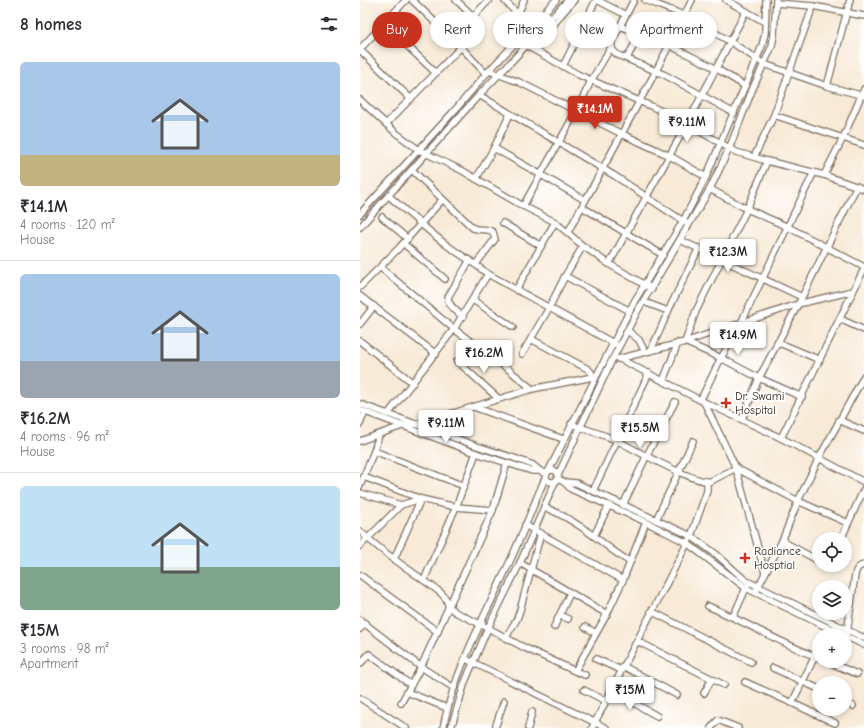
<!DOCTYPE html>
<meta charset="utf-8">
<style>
body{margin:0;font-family:"Comic Neue",sans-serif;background:#f7f7f7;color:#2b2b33;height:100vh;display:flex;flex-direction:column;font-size:15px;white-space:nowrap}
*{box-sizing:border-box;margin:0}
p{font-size:13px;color:#7c7c81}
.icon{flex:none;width:22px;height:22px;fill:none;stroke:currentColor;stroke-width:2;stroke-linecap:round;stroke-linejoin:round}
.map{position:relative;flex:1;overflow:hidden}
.details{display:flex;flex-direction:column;background:#fff;width:360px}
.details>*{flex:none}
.guide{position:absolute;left:12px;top:12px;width:380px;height:36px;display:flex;gap:8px}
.buttons{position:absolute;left:452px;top:532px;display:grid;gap:8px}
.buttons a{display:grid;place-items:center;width:40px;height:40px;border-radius:50%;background:#fff;box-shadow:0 2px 6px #0003;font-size:20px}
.price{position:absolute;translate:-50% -34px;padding:0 9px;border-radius:4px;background:#fff;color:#222;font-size:13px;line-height:26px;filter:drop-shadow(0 1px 2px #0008)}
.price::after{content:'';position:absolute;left:50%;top:24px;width:12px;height:9px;margin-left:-6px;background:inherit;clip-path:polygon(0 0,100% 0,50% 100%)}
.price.on{background:#c8321e;color:#fff}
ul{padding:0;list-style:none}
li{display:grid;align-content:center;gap:8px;height:212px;padding:0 20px}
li+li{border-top:1px solid #e1e1e2}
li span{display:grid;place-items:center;height:124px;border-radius:6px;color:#555}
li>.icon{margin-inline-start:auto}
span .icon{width:72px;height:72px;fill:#fffc;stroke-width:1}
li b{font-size:17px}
h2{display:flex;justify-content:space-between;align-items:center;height:48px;padding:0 20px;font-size:17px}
.chip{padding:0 14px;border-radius:18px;background:#fff;box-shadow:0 2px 6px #0003;font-size:14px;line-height:36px}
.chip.on{background:#c8321e;color:#fff}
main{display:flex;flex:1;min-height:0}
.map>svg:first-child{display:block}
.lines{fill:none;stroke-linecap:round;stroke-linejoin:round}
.minor-casing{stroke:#7d6d5f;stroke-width:8}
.minor{stroke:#fff;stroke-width:5.5}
.poi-dot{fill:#c8321e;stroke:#fff;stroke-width:1.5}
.labels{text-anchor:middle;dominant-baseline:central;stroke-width:3.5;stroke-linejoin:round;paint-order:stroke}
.poi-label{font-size:12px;fill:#3b2a1e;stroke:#fff;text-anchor:start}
</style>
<main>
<section class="details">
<h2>8 homes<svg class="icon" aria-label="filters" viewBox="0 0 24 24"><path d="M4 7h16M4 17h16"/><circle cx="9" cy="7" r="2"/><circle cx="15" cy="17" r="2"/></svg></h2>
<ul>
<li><span style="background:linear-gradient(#a9c7e8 75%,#c2b280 0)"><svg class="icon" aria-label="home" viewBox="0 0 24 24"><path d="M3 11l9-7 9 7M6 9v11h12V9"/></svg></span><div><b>₹14.1M</b><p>4 rooms · 120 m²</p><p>House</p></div></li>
<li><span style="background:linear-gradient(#a9c7e8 70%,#9aa5b1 0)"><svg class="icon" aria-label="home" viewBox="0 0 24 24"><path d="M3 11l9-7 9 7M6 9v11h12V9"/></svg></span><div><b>₹16.2M</b><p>4 rooms · 96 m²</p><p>House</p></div></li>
<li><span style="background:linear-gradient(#bfe0f5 65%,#7fa58c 0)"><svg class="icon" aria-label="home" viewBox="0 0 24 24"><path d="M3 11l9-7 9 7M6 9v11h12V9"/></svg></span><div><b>₹15M</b><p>3 rooms · 98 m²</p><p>Apartment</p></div></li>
</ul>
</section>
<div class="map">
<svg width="504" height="728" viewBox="0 0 504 728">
<rect width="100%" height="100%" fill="#fff"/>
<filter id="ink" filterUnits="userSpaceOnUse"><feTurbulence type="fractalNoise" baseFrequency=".025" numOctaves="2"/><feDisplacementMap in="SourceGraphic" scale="8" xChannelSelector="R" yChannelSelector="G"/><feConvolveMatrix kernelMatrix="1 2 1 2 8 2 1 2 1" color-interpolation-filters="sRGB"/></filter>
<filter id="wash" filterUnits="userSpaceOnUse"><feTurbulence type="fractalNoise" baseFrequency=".012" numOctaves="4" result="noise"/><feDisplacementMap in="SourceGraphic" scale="16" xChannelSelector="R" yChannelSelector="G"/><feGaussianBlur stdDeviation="0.9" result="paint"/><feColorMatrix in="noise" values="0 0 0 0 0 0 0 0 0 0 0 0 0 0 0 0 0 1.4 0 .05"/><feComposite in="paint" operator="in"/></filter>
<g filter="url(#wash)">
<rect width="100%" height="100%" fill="#f8ead7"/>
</g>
<g filter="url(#ink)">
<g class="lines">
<defs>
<g id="minor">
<path d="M52,0L101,47L126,74"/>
<path d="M96,0L113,16"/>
<path d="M144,0L177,34"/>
<path d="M237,0L266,15"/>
<path d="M274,0L252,41C251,48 252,51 258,55L305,75L374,113"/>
<path d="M285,0L316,12L336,22L371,42L404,64L467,86L504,96"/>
<path d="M366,0L405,22"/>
<path d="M416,3L453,6L504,16"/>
<path d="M158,14L164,0"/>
<path d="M23,23L76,73"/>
<path d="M260,26L309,45L357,69L385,86"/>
<path d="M92,39L129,0"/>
<path d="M167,46L219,75L293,107L327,124L376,152L407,161L464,175L504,189"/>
<path d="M0,49L46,0"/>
<path d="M0,50L51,99"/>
<path d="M176,50L200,16L214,0"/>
<path d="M267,58L280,34"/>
<path d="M203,66L236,0"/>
<path d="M129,71L159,82L262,134L310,156L346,177"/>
<path d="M467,86L490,0"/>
<path d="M119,95L255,176L326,223"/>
<path d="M0,100L36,133L59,150L101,170L163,206L195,222L223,246L249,264L292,289"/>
<path d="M414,115L504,145"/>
<path d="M26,124L101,47"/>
<path d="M134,148L225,200"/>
<path d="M394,157L414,115L453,6"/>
<path d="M407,161L387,209L336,311L325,342L361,358L381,323L454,172"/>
<path d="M52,170L113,228C121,231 127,228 133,232L135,239L116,264"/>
<path d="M464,175L483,138L504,89"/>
<path d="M116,179L134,148L150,114"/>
<path d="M350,189L387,209L428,227L504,267"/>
<path d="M29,196C48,213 67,230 88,246C101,255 115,264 128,274L255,344"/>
<path d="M163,206L217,110L231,81L251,47"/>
<path d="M222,207L303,255"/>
<path d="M0,214L95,110L126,74L196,0"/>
<path d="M22,217L48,239"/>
<path d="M143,223L181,246"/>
<path d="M0,227L119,95L150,63L208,0"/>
<path d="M208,232L296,71L332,0"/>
<path d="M320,240L442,297"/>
<path d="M44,244L85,279"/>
<path d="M249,264L327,124L386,11"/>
<path d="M21,268L94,329L148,369L172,389"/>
<path d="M205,276L223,246"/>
<path d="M0,287L39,248L82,200"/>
<path d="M156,290L195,222"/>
<path d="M0,296L76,354"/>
<path d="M113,300L153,327"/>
<path d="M284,302L308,311"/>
<path d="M103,317C97,311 87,305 88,297L110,260"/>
<path d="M480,319L504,330"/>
<path d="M0,324L14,306"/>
<path d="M268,331L279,340L285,352"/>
<path d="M171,339L228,369L231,372L234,379"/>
<path d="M0,341L53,383"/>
<path d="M417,342L460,360"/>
<path d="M291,350L311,305L339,248"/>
<path d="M162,354L189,308L205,276L270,311"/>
<path d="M258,359L325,342L438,304L493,291"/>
<path d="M260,359L344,402L421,438L504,482"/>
<path d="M97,361L139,399"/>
<path d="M303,381L318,343"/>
<path d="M341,399L361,358L399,378L442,397"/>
<path d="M344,402L376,468L405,573"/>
<path d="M0,404L117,446L154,458L173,465L180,471L186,474"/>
<path d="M114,407L203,439"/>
<path d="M0,410L116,453L172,471H180"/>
<path d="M28,414L94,329L128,274"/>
<path d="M382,419L399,378L442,297L497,186"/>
<path d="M479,420L504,431"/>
<path d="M0,424L5,412"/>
<path d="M211,424C227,430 243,434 258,441C274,449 337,485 351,481L376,468L438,501L488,523"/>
<path d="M421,438L504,269"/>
<path d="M0,441L42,426L57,424L172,389L233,377"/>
<path d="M14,451L19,435"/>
<circle cx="192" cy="476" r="6"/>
<path d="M188,472L274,302L323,221L346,177L402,46L405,33L406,0"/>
<path d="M198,475L252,360L278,310L350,189L369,149L393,88L412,46L414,35L416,0"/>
<path d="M198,479L204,482L216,483L331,536L356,554L385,580L504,638"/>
<path d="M204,482L211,489L286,522L327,543L386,588L483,635"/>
<path d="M0,486L14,451L104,486"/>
<path d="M233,491L289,373"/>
<path d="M0,493L41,505"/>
<path d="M263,505L287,455L315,402"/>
<path d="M184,507C202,514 218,524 234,536C246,545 256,554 269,561"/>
<path d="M296,520L333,441"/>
<path d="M165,525L263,580"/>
<path d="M0,531C24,555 54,572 81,593L86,599L89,607L95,612L128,628L163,647L215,671L247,614L263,580L286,522"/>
<path d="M234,536L249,505"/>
<path d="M481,539L504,489"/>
<path d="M422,541L459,561"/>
<path d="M0,546L41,505L61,499L4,477"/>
<path d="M34,559L61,499L96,507L133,510"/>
<path d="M160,563L247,614"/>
<path d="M0,575L78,632"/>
<path d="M64,580L96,507L116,453"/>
<path d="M397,589L422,541L438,501L459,458L504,376"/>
<path d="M348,606C385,622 421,643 459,658"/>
<path d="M291,611L391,662"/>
<path d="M200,615L208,619"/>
<path d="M373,617L387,586"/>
<path d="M0,620L61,667L94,688"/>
<path d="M194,627L210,593"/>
<path d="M225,627L236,633"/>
<path d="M0,629L5,623"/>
<path d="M487,633L495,575C496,569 498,566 504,565"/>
<path d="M466,635L469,628"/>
<path d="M485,636L504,645"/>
<path d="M146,637L157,619L160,610L181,533"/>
<path d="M277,641L364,685"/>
<path d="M106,659L246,728"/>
<path d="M236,659L261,670"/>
<path d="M466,661L497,674"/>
<path d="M0,664L9,654L51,685"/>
<path d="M263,666L317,695"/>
<path d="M413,668L459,689"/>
<path d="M215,671L225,675"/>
<path d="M385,682L432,703L459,648"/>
<path d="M224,690L246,701"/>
<path d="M251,690L297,716"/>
<path d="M47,692L87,708"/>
<path d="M344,693L352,679"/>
<path d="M0,698L46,728"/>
<path d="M485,702L493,706"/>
<path d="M41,703L61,667L133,510L147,463"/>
<path d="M432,703L475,723"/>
<path d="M83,728C94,673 121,623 145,572C160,541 172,508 186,476"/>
<path d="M91,728L105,682L128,628L160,563L195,482"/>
<path d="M135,728L144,701"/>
<path d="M168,728L172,712"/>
<path d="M232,728L331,536L347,491V482"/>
<path d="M351,728L358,720L378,728"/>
</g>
</defs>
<use href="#minor" class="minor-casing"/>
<use href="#minor" class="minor"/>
</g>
</g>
<g class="poi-dot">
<path d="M364 397h4v4h4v4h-4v4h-4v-4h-4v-4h4z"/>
<path d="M383 552h4v4h4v4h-4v4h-4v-4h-4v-4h4z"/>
</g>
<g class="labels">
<g class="poi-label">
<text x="375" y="396">Dr. Swami<tspan x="375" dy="14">Hospital</tspan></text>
<text x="394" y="551">Radiance<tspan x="394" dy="14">Hosptial</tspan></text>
</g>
</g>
</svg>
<div class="buttons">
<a><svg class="icon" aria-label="locate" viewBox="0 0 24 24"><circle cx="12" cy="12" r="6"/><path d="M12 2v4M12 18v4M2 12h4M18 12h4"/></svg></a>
<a><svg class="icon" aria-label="layers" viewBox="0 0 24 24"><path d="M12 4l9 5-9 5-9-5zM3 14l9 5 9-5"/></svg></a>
<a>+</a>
<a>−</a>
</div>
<b class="price on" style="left:235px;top:130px">₹14.1M</b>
<b class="price" style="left:327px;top:143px">₹9.11M</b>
<b class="price" style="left:368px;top:273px">₹12.3M</b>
<b class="price" style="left:378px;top:356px">₹14.9M</b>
<b class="price" style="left:124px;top:374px">₹16.2M</b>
<b class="price" style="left:86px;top:444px">₹9.11M</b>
<b class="price" style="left:280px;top:449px">₹15.5M</b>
<b class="price" style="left:270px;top:711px">₹15M</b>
<div class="guide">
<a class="chip on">Buy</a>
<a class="chip">Rent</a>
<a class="chip">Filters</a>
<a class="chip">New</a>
<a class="chip">Apartment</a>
</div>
</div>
</main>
